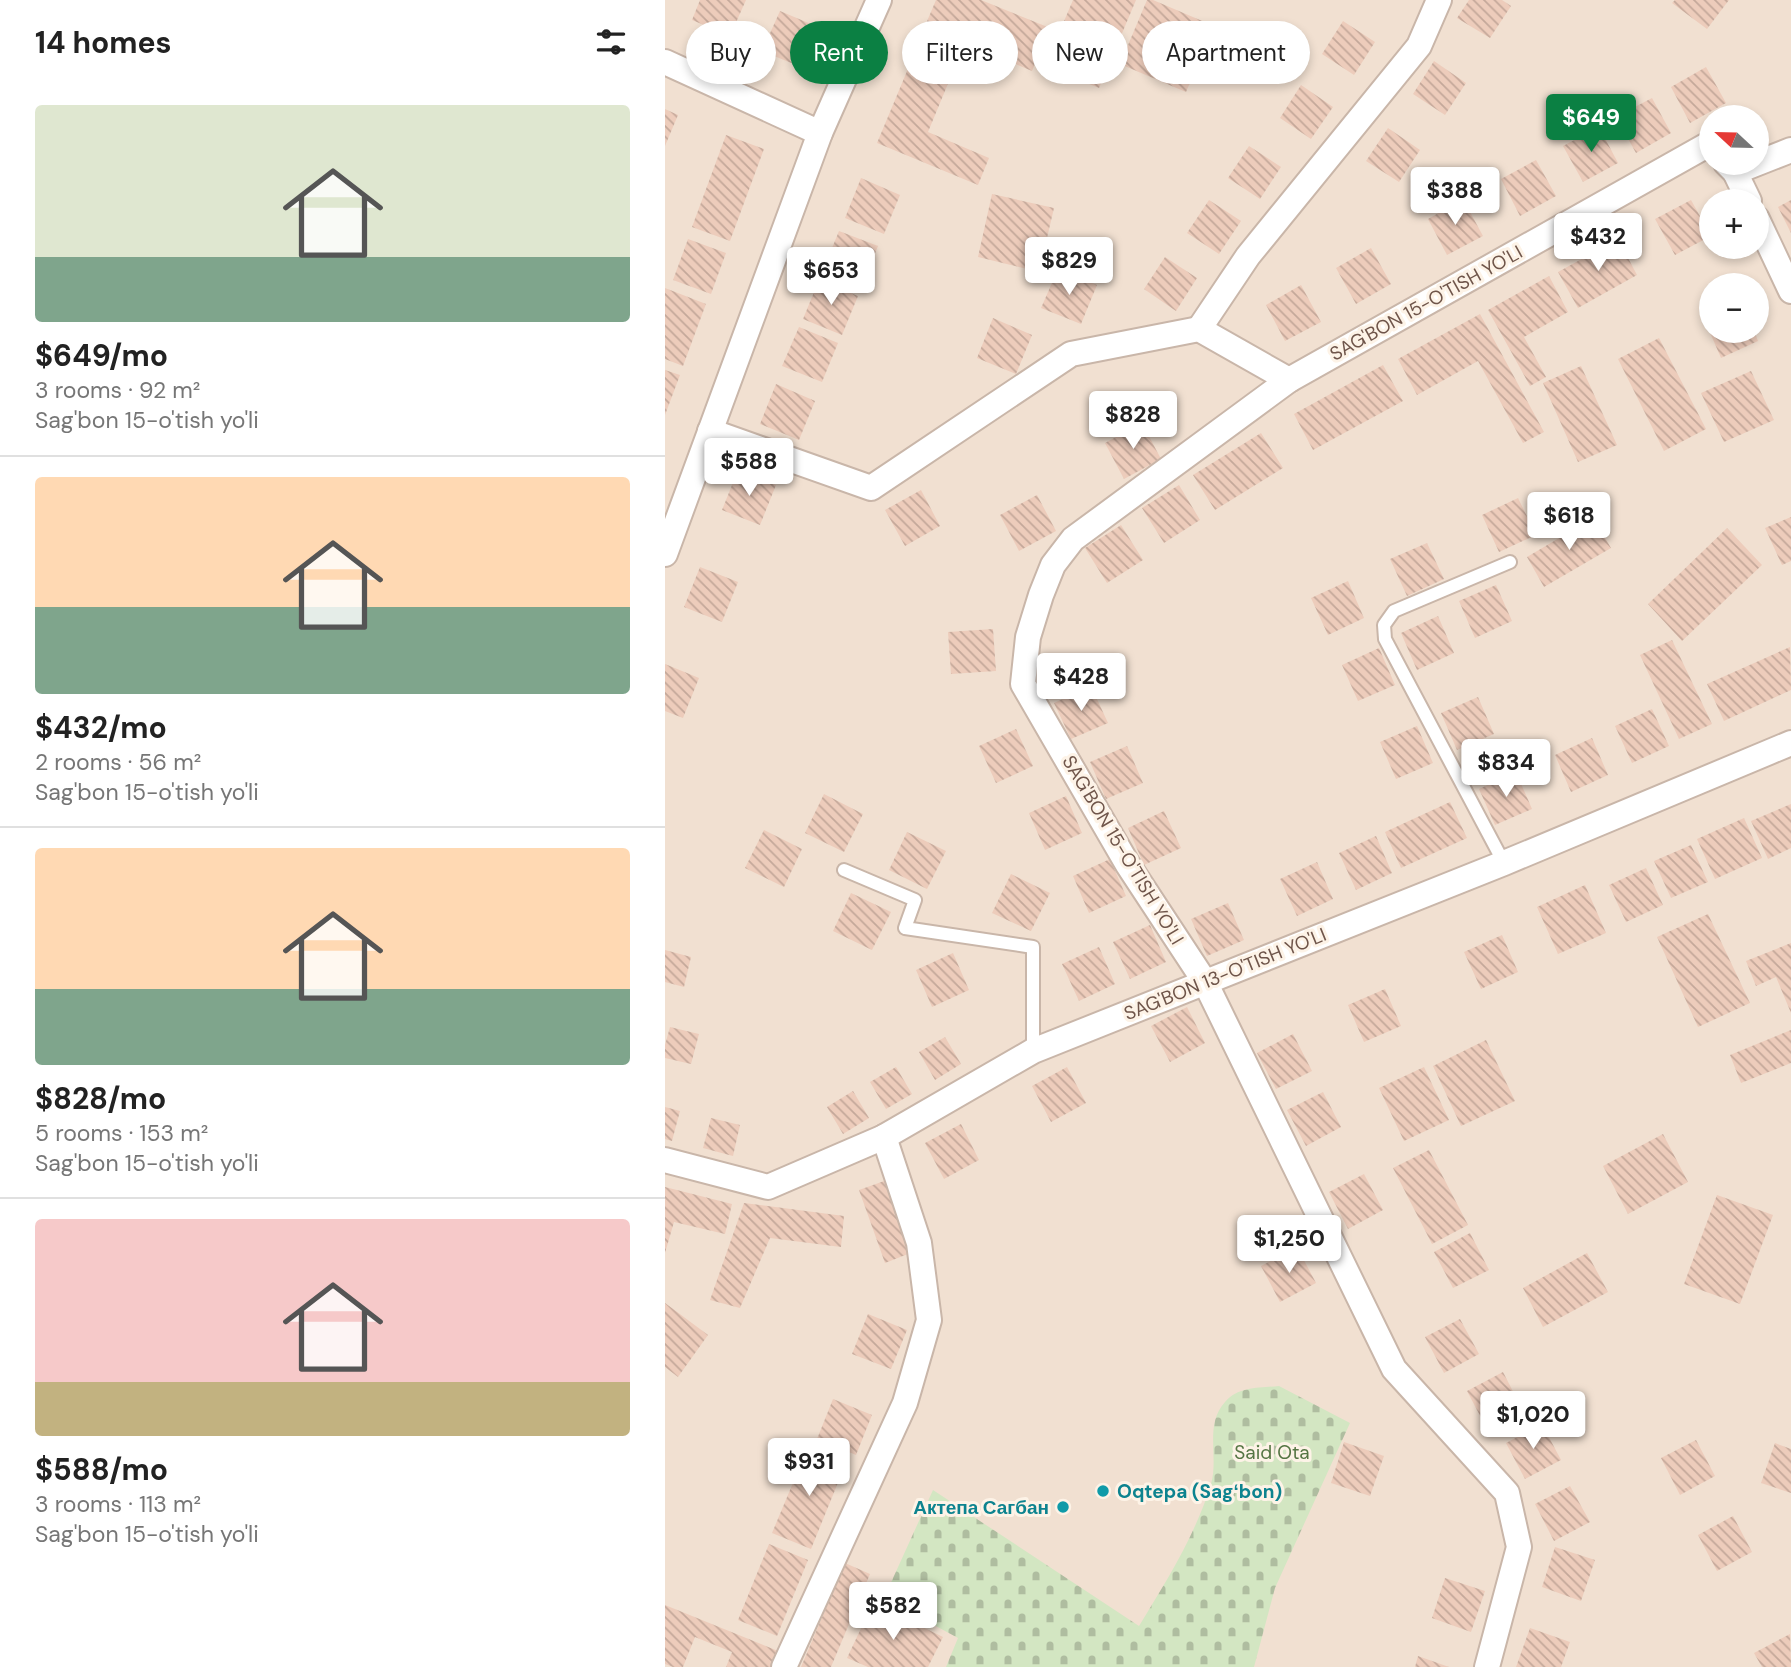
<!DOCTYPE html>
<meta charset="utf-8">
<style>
body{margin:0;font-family:"DM Sans",sans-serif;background:#f6f6f6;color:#222;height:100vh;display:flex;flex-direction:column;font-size:26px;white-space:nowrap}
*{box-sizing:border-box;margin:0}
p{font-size:23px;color:#767676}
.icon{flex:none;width:38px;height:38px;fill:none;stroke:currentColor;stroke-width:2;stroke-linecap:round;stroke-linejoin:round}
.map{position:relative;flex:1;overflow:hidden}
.panel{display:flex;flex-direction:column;background:#fff;width:665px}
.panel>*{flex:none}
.banner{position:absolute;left:21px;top:21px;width:665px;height:63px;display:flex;gap:14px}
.needle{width:46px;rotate:292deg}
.tools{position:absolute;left:1034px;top:105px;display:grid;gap:14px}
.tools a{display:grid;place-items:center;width:70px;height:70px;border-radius:50%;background:#fff;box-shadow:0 4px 10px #0003;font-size:35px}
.price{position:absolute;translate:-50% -60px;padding:0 16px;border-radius:7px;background:#fff;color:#222;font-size:23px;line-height:46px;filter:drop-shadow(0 2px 4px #0008)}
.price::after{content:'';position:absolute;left:50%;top:42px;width:21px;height:16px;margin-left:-10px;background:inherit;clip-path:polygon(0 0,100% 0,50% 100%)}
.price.on{background:#0b8043;color:#fff}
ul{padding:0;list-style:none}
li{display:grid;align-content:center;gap:14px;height:371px;padding:0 35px}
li+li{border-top:2px solid #e0e0e0}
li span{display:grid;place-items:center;height:217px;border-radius:7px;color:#555}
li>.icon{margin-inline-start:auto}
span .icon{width:126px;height:126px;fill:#fffc;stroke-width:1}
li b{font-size:30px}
h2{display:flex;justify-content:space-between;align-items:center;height:84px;padding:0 35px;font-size:30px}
.chip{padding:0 24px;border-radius:32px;background:#fff;box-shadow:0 4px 10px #0003;font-size:24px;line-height:63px}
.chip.on{background:#0b8043;color:#fff}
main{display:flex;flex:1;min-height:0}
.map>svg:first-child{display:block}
.residential{fill:#f1e0d1;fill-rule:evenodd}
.cemetery{fill:url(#cemetery-stones)}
.building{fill:url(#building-back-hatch)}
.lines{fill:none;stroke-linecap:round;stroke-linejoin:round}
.lane-casing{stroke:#c9b6a9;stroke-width:16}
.street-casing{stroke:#c9b6a9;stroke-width:28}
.lane{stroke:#fff;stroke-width:12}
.street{stroke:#fff;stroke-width:24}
.culture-dot{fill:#0f9aa8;stroke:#fdf3e7;stroke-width:2.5}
.labels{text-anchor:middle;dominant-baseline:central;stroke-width:6;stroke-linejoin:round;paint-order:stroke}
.street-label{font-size:19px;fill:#6f554a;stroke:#fdf3e7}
.park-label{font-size:19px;fill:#557543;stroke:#fdf3e7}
.culture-label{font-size:19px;font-weight:bold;fill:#0d838f;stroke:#fdf3e7;text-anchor:start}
</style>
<main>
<section class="panel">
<h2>14 homes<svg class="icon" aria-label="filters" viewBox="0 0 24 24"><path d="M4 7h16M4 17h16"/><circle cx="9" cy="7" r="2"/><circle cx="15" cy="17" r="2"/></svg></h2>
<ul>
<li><span style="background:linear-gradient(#dfe7d0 70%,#7fa58c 0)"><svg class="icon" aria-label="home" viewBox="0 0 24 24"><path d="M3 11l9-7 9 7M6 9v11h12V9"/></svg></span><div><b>$649/mo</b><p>3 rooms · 92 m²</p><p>Sag'bon 15-o'tish yo'li</p></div></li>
<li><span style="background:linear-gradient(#ffd9b3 60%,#7fa58c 0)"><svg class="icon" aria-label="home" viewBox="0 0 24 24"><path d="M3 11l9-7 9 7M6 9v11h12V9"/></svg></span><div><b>$432/mo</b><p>2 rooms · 56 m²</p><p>Sag'bon 15-o'tish yo'li</p></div></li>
<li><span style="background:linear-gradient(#ffd9b3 65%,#7fa58c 0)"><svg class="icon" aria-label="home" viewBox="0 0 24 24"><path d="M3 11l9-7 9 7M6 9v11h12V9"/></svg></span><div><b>$828/mo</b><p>5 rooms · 153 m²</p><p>Sag'bon 15-o'tish yo'li</p></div></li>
<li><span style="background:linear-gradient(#f6c9c9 75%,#c2b280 0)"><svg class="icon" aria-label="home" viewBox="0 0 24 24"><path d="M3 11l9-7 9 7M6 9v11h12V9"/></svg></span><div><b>$588/mo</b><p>3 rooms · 113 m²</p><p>Sag'bon 15-o'tish yo'li</p></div></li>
</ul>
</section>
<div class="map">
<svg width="1126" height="1667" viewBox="0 0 1126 1667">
<defs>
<pattern id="cemetery-stones" width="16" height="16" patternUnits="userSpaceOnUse" patternTransform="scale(1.75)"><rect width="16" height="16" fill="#d3e6c2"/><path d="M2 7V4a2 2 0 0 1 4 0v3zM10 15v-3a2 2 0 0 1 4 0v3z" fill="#afbda0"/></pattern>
<pattern id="building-back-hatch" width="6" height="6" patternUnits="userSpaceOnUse" patternTransform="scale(1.75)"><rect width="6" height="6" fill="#edccbb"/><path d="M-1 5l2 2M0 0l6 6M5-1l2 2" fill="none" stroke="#c4a89a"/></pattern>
</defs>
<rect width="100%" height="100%" fill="#faefe2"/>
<path class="residential" d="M0,0H1126V1667H0V556L45,430L0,552ZM1046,117H1092V163H1046ZM1046,201H1092V247H1046ZM1046,285H1092V331H1046Z"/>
<path class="cemetery" d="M614,1386L685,1423L610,1588L589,1667H281L293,1638L219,1598L268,1490L474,1626C502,1580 530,1536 546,1484C554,1457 539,1425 560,1402C574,1386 595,1388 614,1386Z"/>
<g class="building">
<path d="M35,0H81L65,36L27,20Z"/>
<path d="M271,0H316L385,28L367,71L260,26Z"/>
<path d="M408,0H471L434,88L380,66Z"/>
<path d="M482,0H488L549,26L521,92L455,64Z"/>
<path d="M804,0H837L846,6L825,38L792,18Z"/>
<path d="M1010,0H1064L1042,29L1007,3Z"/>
<path d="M115,11L153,27L136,67L97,51Z"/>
<path d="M678,21L710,42L689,75L657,54Z"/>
<path d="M255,40L294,57L263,132L324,158L313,185L212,143Z"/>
<path d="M769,61L801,83L780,115L748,94Z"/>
<path d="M1041,67L1061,103L1025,123L1006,87Z"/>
<path d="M636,85L668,107L646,139L615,118Z"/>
<path d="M987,98L1006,133L971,153L951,117Z"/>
<path d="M0,109L13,115L0,146Z"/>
<path d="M934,127L953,163L918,182L898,146Z"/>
<path d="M723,128L755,150L734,182L701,161Z"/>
<path d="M61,135L99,149L65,241L27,227Z"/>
<path d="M584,146L616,167L595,199L563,178Z"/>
<path d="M871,160L891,196L855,216L836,179Z"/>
<path d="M196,178L235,195L219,234L180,218Z"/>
<path d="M327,194L389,208L374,272L313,257Z"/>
<path d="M798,199L818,236L782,255L763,219Z"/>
<path d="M544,200L576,221L554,254L522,233Z"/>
<path d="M1026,200L1046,236L1010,255L990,219Z"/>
<path d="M1126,200V233L1113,207Z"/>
<path d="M174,231L213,246L197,286L158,270Z"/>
<path d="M23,239L61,253L46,294L8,280Z"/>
<path d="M953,239L972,275L913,308L893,272Z"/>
<path d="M706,248L726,284L691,304L671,268Z"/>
<path d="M500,257L532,278L511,311L479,289Z"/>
<path d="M393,269L432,285L416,324L376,308Z"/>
<path d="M884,276L903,312L859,337L881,377L865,386L823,310Z"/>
<path d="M154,280L193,296L177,335L138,319Z"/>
<path d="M636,285L656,322L620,341L601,305Z"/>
<path d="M0,288L41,304L18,366L0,359Z"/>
<path d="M815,314L879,432L858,443L813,361L752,395L733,359Z"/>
<path d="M328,318L367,335L351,374L312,358Z"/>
<path d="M1046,318V331H1089L1093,341L1056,358L1040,321Z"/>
<path d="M134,327L173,343L157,382L117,366Z"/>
<path d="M994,338L1041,429L999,451L953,359Z"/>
<path d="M718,365L738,401L648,450L629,414Z"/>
<path d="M916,366L952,445L913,462L878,383Z"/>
<path d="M0,370L15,375L0,415Z"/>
<path d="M1086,371L1109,420L1059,442L1036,393Z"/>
<path d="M111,384L150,401L134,440L95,424Z"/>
<path d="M477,423L496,459L459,479L440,443Z"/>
<path d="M596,433L618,468L550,510L528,475Z"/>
<path d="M73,470L111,485L95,525L57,510Z"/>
<path d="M514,485L535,520L499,543L477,508Z"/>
<path d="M256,490L275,526L240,546L220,510Z"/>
<path d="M372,495L391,531L354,551L335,515Z"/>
<path d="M853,498L871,535L834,552L817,515Z"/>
<path d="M1126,517V561L1117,565L1100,528Z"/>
<path d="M928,518L946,548L879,587L862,557Z"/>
<path d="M456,525L478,560L442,583L420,548Z"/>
<path d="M1062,528L1097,565L1017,641L983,604Z"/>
<path d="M762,543L779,579L742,596L725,559Z"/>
<path d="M35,567L73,582L57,622L19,607Z"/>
<path d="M683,581L699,618L663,635L646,598Z"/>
<path d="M831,585L847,621L810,638L794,601Z"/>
<path d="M773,616L789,653L752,670L736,633Z"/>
<path d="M328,629L331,671L286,674L283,632Z"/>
<path d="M1007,640L1047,724L1014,739L975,655Z"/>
<path d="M1125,647L1126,690L1059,721L1042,684Z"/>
<path d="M714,648L730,685L693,701L677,665Z"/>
<path d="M0,664L34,678L18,718L0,711Z"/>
<path d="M426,686L443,723L406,739L389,703Z"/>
<path d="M813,697L829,734L792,750L776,713Z"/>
<path d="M987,709L1004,746L967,763L950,726Z"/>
<path d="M752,726L768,763L731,779L715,742Z"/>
<path d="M351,729L368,766L331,783L314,746Z"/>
<path d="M927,738L943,775L906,792L890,755Z"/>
<path d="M462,746L478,783L441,799L425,762Z"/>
<path d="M851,772L867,809L830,825L814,789Z"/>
<path d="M159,794L198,814L179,852L140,833Z"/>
<path d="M401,796L417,833L380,850L364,813Z"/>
<path d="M785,802L802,838L736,868L720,832Z"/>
<path d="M1126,804V848L1103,859L1086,821Z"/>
<path d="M499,811L516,848L479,865L463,828Z"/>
<path d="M1079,818L1097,858L1050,879L1032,839Z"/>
<path d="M99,830L137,849L119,887L80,868Z"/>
<path d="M242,832L281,851L262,889L224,870Z"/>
<path d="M711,836L727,873L691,890L674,853Z"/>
<path d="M1026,845L1043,882L1006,898L989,861Z"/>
<path d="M445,859L461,896L424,913L408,876Z"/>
<path d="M652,862L668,899L632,916L615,879Z"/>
<path d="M981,868L998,905L961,922L944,885Z"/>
<path d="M346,874L385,893L366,931L327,913Z"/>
<path d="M920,885L941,933L893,954L872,907Z"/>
<path d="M186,893L226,912L207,950L168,931Z"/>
<path d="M563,903L579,940L542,956L526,919Z"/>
<path d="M1043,914L1085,1003L1033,1027L992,937Z"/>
<path d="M485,925L501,962L465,979L448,942Z"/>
<path d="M837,935L853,972L816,989L799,952Z"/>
<path d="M1126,943V1013L1111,977L1091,986L1081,961Z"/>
<path d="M434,947L450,984L414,1001L397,964Z"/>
<path d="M0,950L26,957L19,987L0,982Z"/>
<path d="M288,953L304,990L267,1007L251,970Z"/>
<path d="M720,989L736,1026L699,1042L683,1005Z"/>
<path d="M522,1007L540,1043L505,1062L486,1026Z"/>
<path d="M5,1027L34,1034L26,1064L0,1058V1045Z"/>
<path d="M1126,1030V1063L1076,1083L1065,1055Z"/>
<path d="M628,1034L647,1071L611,1089L592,1053Z"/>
<path d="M280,1037L296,1064L270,1080L254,1052Z"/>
<path d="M821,1040L850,1101L796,1126L768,1066Z"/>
<path d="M231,1067L247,1094L221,1109L205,1082Z"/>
<path d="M402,1067L421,1103L386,1122L367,1086Z"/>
<path d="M759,1067L784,1120L739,1141L714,1088Z"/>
<path d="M188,1091L204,1118L178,1134L162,1107Z"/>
<path d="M658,1092L676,1127L641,1146L622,1110Z"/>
<path d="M0,1107L15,1111L7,1141L0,1139Z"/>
<path d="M46,1118L75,1125L68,1156L38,1148Z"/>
<path d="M296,1124L314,1160L279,1179L260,1143Z"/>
<path d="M998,1134L1023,1182L963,1214L938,1166Z"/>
<path d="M764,1150L803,1225L767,1244L728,1168Z"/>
<path d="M699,1174L718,1210L683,1229L664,1192Z"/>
<path d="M222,1180L248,1252L220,1263L194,1190Z"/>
<path d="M0,1187L67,1204L60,1234L9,1222L0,1253Z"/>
<path d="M1052,1195L1108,1215L1075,1304L1019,1284Z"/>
<path d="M79,1203L179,1216L176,1247L105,1238L75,1308L45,1300Z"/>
<path d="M805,1233L824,1270L788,1288L769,1252Z"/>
<path d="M632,1247L651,1283L615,1302L596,1266Z"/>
<path d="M922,1253L943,1292L878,1327L858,1288Z"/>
<path d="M0,1303L43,1335L13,1377L0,1367Z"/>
<path d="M203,1314L242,1330L226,1369L187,1354Z"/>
<path d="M795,1319L814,1354L779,1373L760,1337Z"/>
<path d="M838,1372L857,1409L821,1427L802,1391Z"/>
<path d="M168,1399L207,1415L191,1455L152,1439Z"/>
<path d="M877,1424L896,1460L860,1479L841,1443Z"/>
<path d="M1031,1440L1050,1476L1015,1495L996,1458Z"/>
<path d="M679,1442L719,1456L705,1496L666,1483Z"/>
<path d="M1110,1443L1126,1449V1493L1096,1483Z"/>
<path d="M143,1447L181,1463L146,1549L107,1533Z"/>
<path d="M905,1486L925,1522L889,1541L870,1504Z"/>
<path d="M1068,1516L1087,1552L1052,1571L1033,1535Z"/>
<path d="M104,1544L143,1560L112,1636L73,1620Z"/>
<path d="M890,1547L930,1560L916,1601L877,1587Z"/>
<path d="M180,1563L205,1574L166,1667H136Z"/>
<path d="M780,1578L820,1591L806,1632L767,1618Z"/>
<path d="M208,1603L278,1637L263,1667H203L182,1658Z"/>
<path d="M0,1605L113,1651L106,1667H61L67,1652L30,1637L18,1667H8L0,1664Z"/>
<path d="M865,1628L905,1642L896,1667H851Z"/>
<path d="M1125,1634L1126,1667H1097L1089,1653Z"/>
<path d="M753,1656L784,1667H750Z"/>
</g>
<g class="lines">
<defs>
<g id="lane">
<path d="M839,863L720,639L719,625L729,611L845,562"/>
<path d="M179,870L250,900L240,928L368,947V1051"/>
</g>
<g id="street">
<path d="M0,62L155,133"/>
<path d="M1061,163L1070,172L1084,201"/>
<path d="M1070,172L1126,150"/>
<path d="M1092,219L1126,291"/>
<path d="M534,329L583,256L754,46L774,0"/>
<path d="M45,431L206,488L406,354L534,329L624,380"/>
<path d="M0,554L155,133L214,0"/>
<path d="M0,1160L103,1187L219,1137L368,1051L839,863L1126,743"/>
<path d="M119,1667L240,1403L264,1320L254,1243L219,1137"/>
<path d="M822,1667L854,1547L842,1493L729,1369L540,982L463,865L358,684L363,637L376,595L388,565L408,539L624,380L1044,144L1046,147"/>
</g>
</defs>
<use href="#lane" class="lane-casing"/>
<use href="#street" class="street-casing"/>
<use href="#lane" class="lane"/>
<use href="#street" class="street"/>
</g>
<g class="culture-dot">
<circle cx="438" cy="1491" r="7"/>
<circle cx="398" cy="1507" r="7"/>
</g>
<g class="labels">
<g class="street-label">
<text transform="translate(761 303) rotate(-29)">SAG'BON 15-O'TISH YO'LI</text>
<text transform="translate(458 850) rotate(59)">SAG'BON 15-O'TISH YO'LI</text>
<text transform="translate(560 974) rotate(-22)">SAG'BON 13-O'TISH YO'LI</text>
</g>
<g class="park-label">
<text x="607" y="1452">Said Ota</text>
</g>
<g class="culture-label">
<text x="452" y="1491">Oqtepa (Sagʻbon)</text>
<text x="384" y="1507" text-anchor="end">Актепа Сагбан</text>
</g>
</g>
</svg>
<div class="tools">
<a><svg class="needle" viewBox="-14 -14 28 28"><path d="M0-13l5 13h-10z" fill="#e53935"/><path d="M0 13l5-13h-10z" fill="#767676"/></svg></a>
<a>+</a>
<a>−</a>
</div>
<b class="price on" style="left:926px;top:154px">$649</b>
<b class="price" style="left:790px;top:227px">$388</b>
<b class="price" style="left:933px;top:273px">$432</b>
<b class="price" style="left:404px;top:297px">$829</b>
<b class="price" style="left:166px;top:307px">$653</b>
<b class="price" style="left:468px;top:451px">$828</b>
<b class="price" style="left:84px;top:498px">$588</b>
<b class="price" style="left:904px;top:552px">$618</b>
<b class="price" style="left:416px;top:713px">$428</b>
<b class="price" style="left:841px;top:799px">$834</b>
<b class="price" style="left:624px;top:1275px">$1,250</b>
<b class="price" style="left:868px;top:1451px">$1,020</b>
<b class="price" style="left:144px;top:1498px">$931</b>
<b class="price" style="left:228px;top:1642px">$582</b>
<div class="banner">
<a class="chip">Buy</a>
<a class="chip on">Rent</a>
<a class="chip">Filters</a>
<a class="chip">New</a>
<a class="chip">Apartment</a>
</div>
</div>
</main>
